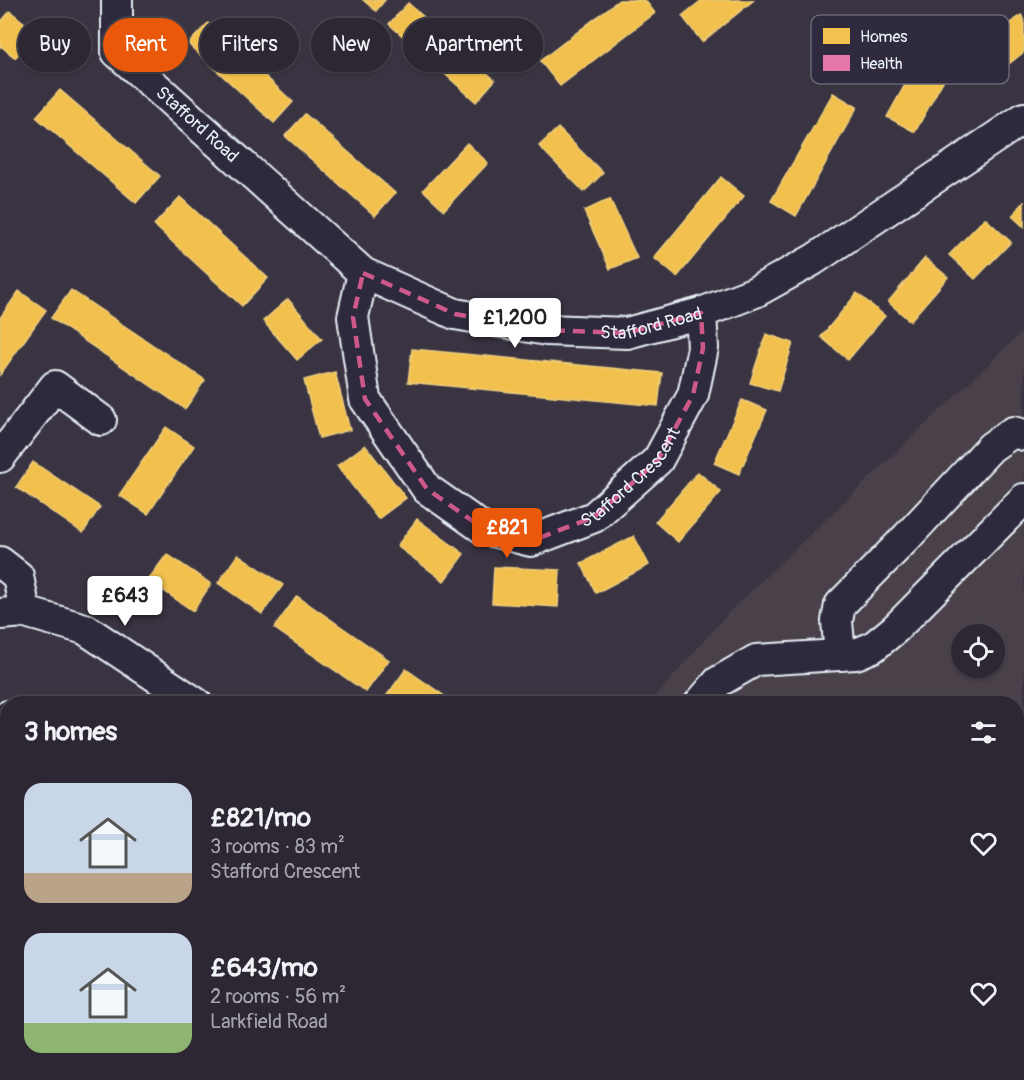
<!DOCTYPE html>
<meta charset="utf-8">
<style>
body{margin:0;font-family:Pangolin,sans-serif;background:#38333e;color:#f1f3f6;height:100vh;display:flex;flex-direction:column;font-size:22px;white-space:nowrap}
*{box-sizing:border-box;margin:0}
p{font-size:20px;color:#a6a5ac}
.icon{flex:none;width:33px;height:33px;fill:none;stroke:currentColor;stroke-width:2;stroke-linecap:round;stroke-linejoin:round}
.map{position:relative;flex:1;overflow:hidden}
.drawer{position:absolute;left:0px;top:696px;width:1024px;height:384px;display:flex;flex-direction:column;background:#2c2732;border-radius:24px 24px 0 0;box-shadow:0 2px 4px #0004,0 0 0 2px #48444d}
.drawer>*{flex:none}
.banner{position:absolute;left:18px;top:18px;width:600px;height:54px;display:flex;gap:12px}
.buttons{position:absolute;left:951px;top:624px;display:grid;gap:12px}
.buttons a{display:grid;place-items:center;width:54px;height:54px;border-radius:50%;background:#2c2732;box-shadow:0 2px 4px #0004,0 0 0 2px #48444d;font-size:30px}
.price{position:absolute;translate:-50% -51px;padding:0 14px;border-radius:6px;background:#fff;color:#222;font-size:20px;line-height:39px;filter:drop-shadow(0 2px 3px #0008)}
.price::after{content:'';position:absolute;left:50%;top:36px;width:18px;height:14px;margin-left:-9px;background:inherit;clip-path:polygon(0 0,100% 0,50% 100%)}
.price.on{background:#ea580c;color:#fff}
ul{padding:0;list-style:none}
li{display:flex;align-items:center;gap:18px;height:150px;padding:0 24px}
li span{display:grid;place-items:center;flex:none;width:168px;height:120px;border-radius:18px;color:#555}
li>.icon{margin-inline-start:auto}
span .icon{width:72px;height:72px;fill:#fffc;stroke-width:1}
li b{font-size:26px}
h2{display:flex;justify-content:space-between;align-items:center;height:72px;padding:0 24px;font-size:26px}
.chip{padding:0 21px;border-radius:27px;background:#2c2732;box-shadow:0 2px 4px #0004,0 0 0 2px #48444d;font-size:21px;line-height:54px}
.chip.on{background:#ea580c;color:#fff}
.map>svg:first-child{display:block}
.built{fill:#484048;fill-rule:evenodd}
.homes{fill:#f2c14e;stroke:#efcf81;stroke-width:1.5}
.health{fill:#e377a8;stroke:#e49cc0;stroke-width:1.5}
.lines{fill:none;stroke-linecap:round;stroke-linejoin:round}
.minor-casing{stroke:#e8f1f8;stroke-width:34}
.minor{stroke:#2f2a3d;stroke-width:30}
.marked{fill:none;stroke:#cd598a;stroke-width:4.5;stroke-dasharray:12 8;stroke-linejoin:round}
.labels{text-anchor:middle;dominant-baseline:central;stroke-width:6;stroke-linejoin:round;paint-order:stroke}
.street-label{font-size:18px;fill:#e8f1f8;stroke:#2f2a3d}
.key{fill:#2f2a3d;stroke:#666675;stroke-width:1.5}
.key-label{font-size:16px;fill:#e8f1f8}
</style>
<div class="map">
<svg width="1024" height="1080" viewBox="0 0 1024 1080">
<rect width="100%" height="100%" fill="#3a3442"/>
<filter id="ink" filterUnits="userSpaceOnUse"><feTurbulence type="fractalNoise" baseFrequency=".0167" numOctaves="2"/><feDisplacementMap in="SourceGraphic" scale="12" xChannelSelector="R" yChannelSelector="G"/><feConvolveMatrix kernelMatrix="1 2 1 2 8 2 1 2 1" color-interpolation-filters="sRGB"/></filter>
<g filter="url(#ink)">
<path class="built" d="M1024,330V1080H760L750,1073L1017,1072V704H649L730,611ZM962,634H994V668H962Z"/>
<g class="homes">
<path d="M363,0H385L376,11Z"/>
<path d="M619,0H645L655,13L560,86L540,61Z"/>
<path d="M702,0H754L702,42L682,16Z"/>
<path d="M408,3L495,80L476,102L389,24Z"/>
<path d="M10,11L37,33L15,58L1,46L0,48V23Z"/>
<path d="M1021,15L1024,19V52L1005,67L986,42Z"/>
<path d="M208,23L293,102L274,123L188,44Z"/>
<path d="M939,24L966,39L915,132L887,117Z"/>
<path d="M60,90L160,176L136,203L36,117Z"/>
<path d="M833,93L857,107L796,216L771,201Z"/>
<path d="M305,114L395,193L375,216L285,136Z"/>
<path d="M558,128L603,173L584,192L539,146Z"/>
<path d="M467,143L488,163L444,210L423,190Z"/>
<path d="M721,177L744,196L677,277L654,258Z"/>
<path d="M180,197L268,278L242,306L154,225Z"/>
<path d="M610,199L637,258L610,269L584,211Z"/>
<path d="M1024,202V227L1012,216Z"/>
<path d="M985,218L1011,242L975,279L949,255Z"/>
<path d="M925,258L948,277L910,321L888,302Z"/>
<path d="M71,290L205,380L185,409L51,318Z"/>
<path d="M19,291L46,310L0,375V318Z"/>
<path d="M857,293L885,316L848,360L821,337Z"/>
<path d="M288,299L322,339L297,360L263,321Z"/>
<path d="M766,334L793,343L778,391L750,383Z"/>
<path d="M412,349L662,373L658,406L408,382Z"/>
<path d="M335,372L350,430L319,438L304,380Z"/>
<path d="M742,400L767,410L739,474L714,463Z"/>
<path d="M166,427L194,446L148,514L119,495Z"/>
<path d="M365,445L406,498L378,519L337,466Z"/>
<path d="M33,462L100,507L83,533L16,487Z"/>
<path d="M698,472L721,492L678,542L655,522Z"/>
<path d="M417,519L464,554L444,581L397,546Z"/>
<path d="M634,536L649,565L596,593L581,563Z"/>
<path d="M167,554L211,584L193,611L148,580Z"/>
<path d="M238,554L283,585L262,614L218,583Z"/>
<path d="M494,567L560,570L558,607L492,603Z"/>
<path d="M297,596L389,660L366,692L274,628Z"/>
<path d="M406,669L450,700L447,704L382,702Z"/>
<path d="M0,794L8,802V834L0,842Z"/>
<path d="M3,971L8,975V1009L0,1017V974Z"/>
<path d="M0,1060L8,1066V1072H16L25,1080H0Z"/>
<path d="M280,1072H333L334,1080H281Z"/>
</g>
<path class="health" d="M1017,851L1024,857V949L1017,943Z"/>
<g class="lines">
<defs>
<g id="minor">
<path id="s1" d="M117,0V52L363,273L455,314L547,330L627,333L701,313L755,292L813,260L1024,118"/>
<path id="s2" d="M363,273L353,317L365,399L427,489L484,529L531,541L594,517L658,460L693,395L703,348L701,313"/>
<path d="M0,457L55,386L101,420"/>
<path d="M0,562L18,576L25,612"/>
<path d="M0,614L25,612L85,629L197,704"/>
<path d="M840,655L837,621L840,605L907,537L991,447L1013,432L1024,435"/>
<path d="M699,704L718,682L756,660L856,654L873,647L895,629L1024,499"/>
<path d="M0,724L8,716"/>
<path d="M1017,780L1024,772"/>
<path d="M1017,1050L1024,1042"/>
<path d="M118,1072L128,1080"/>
<path d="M725,1072L736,1080"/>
<path d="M944,1072L952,1080"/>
<path d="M231,1080L236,1072"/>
<path d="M758,1080L764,1072"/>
<path d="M988,1080L995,1072"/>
</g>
</defs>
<use href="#minor" class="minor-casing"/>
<use href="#minor" class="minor"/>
</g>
</g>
<path class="marked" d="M363,273L455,314L547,330L627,333L701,313L703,348L693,395L658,460L594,517L531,541L484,529L427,489L365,399L353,317Z"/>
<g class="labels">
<g class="street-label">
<text stroke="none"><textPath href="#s1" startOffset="160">Stafford Road</textPath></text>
<text stroke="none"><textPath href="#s1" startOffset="682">Stafford Road</textPath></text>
<text stroke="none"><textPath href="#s2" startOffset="477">Stafford Crescent</textPath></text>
</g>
</g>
<rect x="811" y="15" width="198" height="69" rx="9" class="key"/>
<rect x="823" y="28" width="27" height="16" fill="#f2c14e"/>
<rect x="823" y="55" width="27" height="16" fill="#e377a8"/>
<g class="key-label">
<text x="860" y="42">Homes</text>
<text x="860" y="69">Health</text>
</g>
</svg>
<div class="buttons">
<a><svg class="icon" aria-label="locate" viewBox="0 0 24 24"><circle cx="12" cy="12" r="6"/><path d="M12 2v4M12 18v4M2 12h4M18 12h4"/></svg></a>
</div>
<b class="price" style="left:515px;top:349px">£1,200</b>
<b class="price on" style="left:507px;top:559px">£821</b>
<b class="price" style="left:125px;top:627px">£643</b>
<div class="banner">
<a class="chip">Buy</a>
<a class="chip on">Rent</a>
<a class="chip">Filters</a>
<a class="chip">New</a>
<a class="chip">Apartment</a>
</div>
<section class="drawer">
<h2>3 homes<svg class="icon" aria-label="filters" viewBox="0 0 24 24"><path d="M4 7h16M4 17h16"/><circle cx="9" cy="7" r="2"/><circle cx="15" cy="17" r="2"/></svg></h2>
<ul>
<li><span style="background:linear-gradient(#c9d6e8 75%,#b9a48a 0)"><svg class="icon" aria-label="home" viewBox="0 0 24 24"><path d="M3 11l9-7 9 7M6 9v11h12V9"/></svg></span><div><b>£821/mo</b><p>3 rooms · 83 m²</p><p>Stafford Crescent</p></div><svg class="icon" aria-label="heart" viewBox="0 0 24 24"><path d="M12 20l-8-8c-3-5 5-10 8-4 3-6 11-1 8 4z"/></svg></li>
<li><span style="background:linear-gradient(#c9d6e8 75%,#8fb573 0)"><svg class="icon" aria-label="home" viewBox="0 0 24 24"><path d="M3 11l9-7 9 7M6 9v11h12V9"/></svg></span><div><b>£643/mo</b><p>2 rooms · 56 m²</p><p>Larkfield Road</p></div><svg class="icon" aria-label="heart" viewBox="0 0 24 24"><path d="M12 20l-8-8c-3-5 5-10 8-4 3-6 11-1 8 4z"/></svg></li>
</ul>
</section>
</div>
